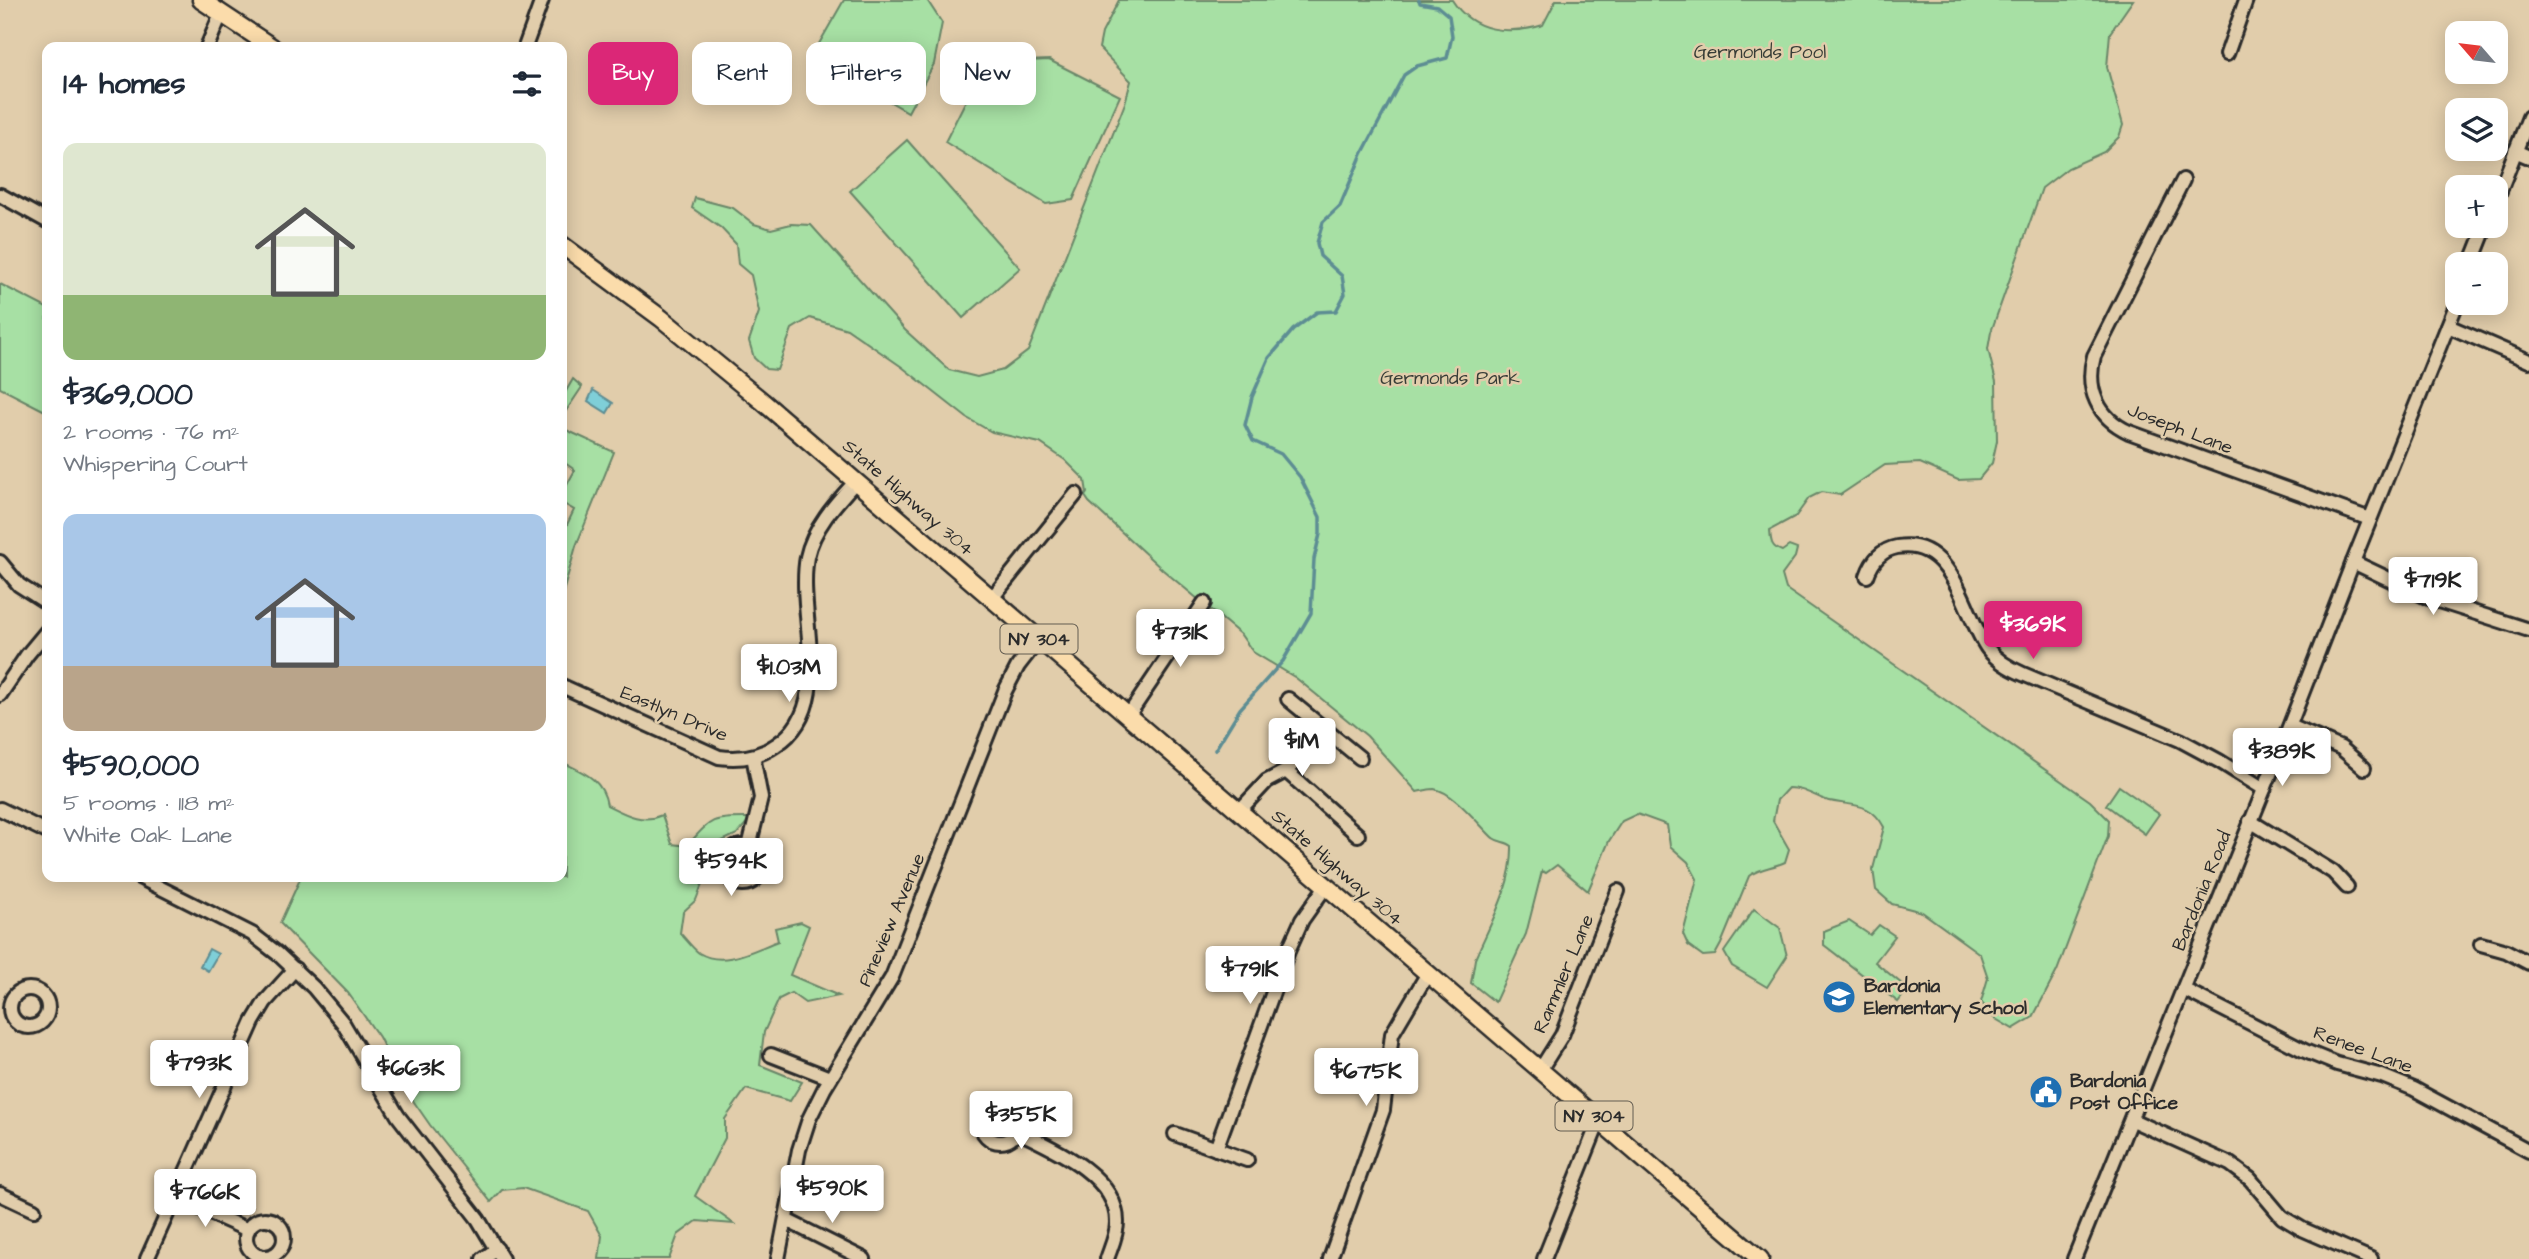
<!DOCTYPE html>
<meta charset="utf-8">
<style>
body{margin:0;font-family:"Architects Daughter",sans-serif;background:#f6f6f7;color:#1f2937;height:100vh;display:flex;flex-direction:column;font-size:26px;white-space:nowrap}
*{box-sizing:border-box;margin:0}
p{font-size:23px;color:#747a83}
.icon{flex:none;width:38px;height:38px;fill:none;stroke:currentColor;stroke-width:2;stroke-linecap:round;stroke-linejoin:round}
.map{position:relative;flex:1;overflow:hidden}
.side{position:absolute;left:42px;top:42px;width:525px;height:840px;display:flex;flex-direction:column;background:#fff;border-radius:14px;box-shadow:0 4px 18px #0003}
.side>*{flex:none}
.hud{position:absolute;left:588px;top:42px;width:665px;height:63px;display:flex;gap:14px}
.needle{width:46px;rotate:298deg}
.fabs{position:absolute;left:2445px;top:21px;display:grid;gap:14px}
.fabs a{display:grid;place-items:center;width:63px;height:63px;border-radius:14px;background:#fff;box-shadow:0 4px 18px #0003;font-size:35px}
.price{position:absolute;translate:-50% -60px;padding:0 16px;border-radius:7px;background:#fff;color:#222;font-size:23px;line-height:46px;filter:drop-shadow(0 2px 4px #0008)}
.price::after{content:'';position:absolute;left:50%;top:42px;width:21px;height:16px;margin-left:-10px;background:inherit;clip-path:polygon(0 0,100% 0,50% 100%)}
.price.current{background:#db2777;color:#fff}
ul{padding:0;list-style:none}
li{display:grid;align-content:center;gap:14px;height:371px;padding:0 21px}
li span{display:grid;place-items:center;height:217px;border-radius:14px;color:#555}
li>.icon{margin-inline-start:auto}
span .icon{width:126px;height:126px;fill:#fffc;stroke-width:1}
li b{font-size:30px}
h2{display:flex;justify-content:space-between;align-items:center;height:84px;padding:0 21px;font-size:30px}
.pill{padding:0 24px;border-radius:14px;background:#fff;box-shadow:0 4px 18px #0003;font-size:24px;line-height:63px}
.pill.current{background:#db2777;color:#fff}
.map>svg:first-child{display:block}
.green{fill:#a7e0a4;stroke:#698668;stroke-width:2}
.water{fill:#7fcfd8;stroke:#5d8d93;stroke-width:2}
.lines{fill:none;stroke-linecap:round;stroke-linejoin:round}
.stream{stroke:#5d8d93;stroke-width:3.5}
.minor-casing{stroke:#2b2b2b;stroke-width:18}
.major-casing{stroke:#2b2b2b;stroke-width:21}
.minor{stroke:#e1cdab;stroke-width:12}
.major{stroke:#fbdcab;stroke-width:16}
.labels{text-anchor:middle;dominant-baseline:central;stroke-width:5;stroke-linejoin:round;paint-order:stroke}
.shield{fill:#e1cdab;stroke:#625c51;stroke-width:2}
.shield-label{font-size:18px;font-weight:bold;fill:#2b2b2b}
.park-label{font-size:19px;fill:#373d37;stroke:#e1cdab}
.street-label{font-size:19px;fill:#2b2b2b;stroke:#e1cdab}
.poi-label{font-size:19px;font-weight:bold;fill:#2b2b2b;stroke:#e1cdab;text-anchor:start}
</style>
<div class="map">
<svg width="2529" height="1259" viewBox="0 0 2529 1259">
<rect width="100%" height="100%" fill="#e1cdab"/>
<filter id="ink" filterUnits="userSpaceOnUse"><feTurbulence type="fractalNoise" baseFrequency=".0143" numOctaves="2"/><feDisplacementMap in="SourceGraphic" scale="14" xChannelSelector="R" yChannelSelector="G"/><feConvolveMatrix kernelMatrix="1 2 1 2 8 2 1 2 1" color-interpolation-filters="sRGB"/></filter>
<g filter="url(#ink)">
<g class="green">
<path d="M844,0H927L942,23L934,64L908,112L824,63L816,49Z"/>
<path d="M1119,0H1452C1473,33 1509,35 1543,25L1556,0H2133L2110,33L2107,67L2123,125L2119,137L2104,152L2068,168L2042,188L1991,332L1988,349L1996,382L1997,441L1992,463L1979,479L1958,480L1920,463L1885,465L1840,495L1821,492L1809,498L1796,516L1770,530C1771,542 1771,547 1782,551L1789,546L1797,549L1795,557L1782,575L1786,589L2090,801L2109,820L2108,836L2057,971L2033,1017L2013,1029L1994,1018L1981,1002L1988,978L1980,954L1922,912L1892,904L1876,890L1873,869L1884,827C1870,800 1850,807 1826,800C1812,795 1803,788 1788,788L1777,800L1773,821L1789,849L1785,862C1772,868 1759,868 1749,876L1721,944L1715,955L1703,956L1688,945L1683,934L1697,879L1688,862L1670,846L1667,825L1637,814L1622,821L1609,841L1588,891L1557,865L1546,873L1542,871L1526,934L1495,1002L1471,983L1475,959C1490,924 1513,885 1512,846C1506,841 1500,843 1493,838C1479,825 1453,791 1434,789C1429,789 1422,791 1417,792L1367,736L1296,678L1253,652L1241,635L1163,570L1089,502L1085,496L1087,493L1085,480L1065,460L1040,443L992,432L967,418L902,367L847,329L810,318L792,329L777,370L766,369L754,358L749,341L759,312L751,275L738,264L736,244L721,228L692,208L695,198L733,208L754,224L771,229L791,224L811,225L905,330L949,370L977,377L1003,370L1028,351L1125,103L1131,81L1099,48L1102,33Z"/>
<path d="M1049,60L1120,96L1073,200L1046,204L945,142L965,102L1005,62Z"/>
<path d="M907,140L1020,268L963,318L850,191Z"/>
<path d="M0,284L47,308V412L0,388Z"/>
<path d="M573,379L582,387L562,417V398Z"/>
<path d="M562,428L614,452L576,546L562,596V535L574,510L562,503V494L575,470L562,461Z"/>
<path d="M562,762C583,772 603,779 607,805C625,814 642,824 662,815L672,844L687,846C713,817 711,818 751,818L737,834L718,843L696,900L683,912L680,933C686,939 692,948 699,953C724,968 753,950 778,941L775,928L801,922L809,926L790,975L839,996L805,1003L791,993L779,999L764,1032L760,1065L802,1082L790,1101L746,1089L725,1119V1138L695,1196L734,1224L697,1221L678,1235L669,1259H599L602,1236L588,1211L523,1188L502,1190L491,1202L430,1125L405,1089L379,1037L348,993L280,923L301,877H562Z"/>
<path d="M2119,786L2159,814L2145,834L2106,805Z"/>
<path d="M1754,909L1780,928L1787,956L1767,987L1732,966L1724,952Z"/>
<path d="M1849,921L1870,935L1879,925L1895,936L1875,962L1908,989L1898,1002L1824,945V931Z"/>
</g>
<g class="water">
<path d="M593,390L613,403L607,413L588,401Z"/>
<path d="M209,949L218,954L208,971L200,966Z"/>
</g>
<g class="lines">
<path class="stream" d="M1215,750L1240,709L1283,661L1311,613L1314,559L1320,534V517L1300,477L1281,454L1253,441L1245,425L1252,397L1269,358L1293,330L1317,312L1336,311L1345,294L1342,276L1320,256L1317,243L1323,222L1340,206L1362,154L1404,75L1417,66L1447,58L1452,36L1449,16L1437,6L1420,3L1419,0"/>
<defs>
<g id="minor">
<path d="M207,47L221,14"/>
<path d="M525,47L542,0"/>
<path d="M2227,54L2246,0"/>
<path d="M2515,151L2529,157"/>
<path d="M2183,180L2094,356C2085,389 2098,418 2129,432L2370,519"/>
<path d="M0,195L47,221"/>
<path d="M2496,201L2529,117"/>
<path d="M2471,264L2486,226"/>
<path d="M2448,326L2529,361"/>
<path d="M0,562L19,585L47,603"/>
<path d="M2353,562L2429,598L2529,630"/>
<path d="M1867,576C1872,561 1881,550 1897,547C1954,537 1964,616 1988,649C1997,661 2009,668 2023,674L2180,740L2219,761L2264,789"/>
<path d="M992,598L1076,494"/>
<path d="M562,686L719,757C740,760 759,757 776,745C837,706 796,616 807,557C813,528 836,503 856,481"/>
<path d="M0,695L27,655L47,631"/>
<path d="M1288,699L1322,727"/>
<path d="M1128,716L1204,603"/>
<path d="M2290,726L2341,748L2364,768"/>
<path d="M1286,771L1358,835"/>
<path d="M0,809L47,832"/>
<path d="M1239,811L1267,781L1286,771L1293,764L1322,727L1360,758"/>
<path d="M2250,821L2333,872L2347,887"/>
<circle cx="743" cy="865" r="19"/>
<path d="M749,847L761,798L753,756"/>
<path d="M139,877L252,934L278,954L314,988L343,1023L398,1116L478,1219L502,1259"/>
<path d="M2481,944L2506,951L2529,963"/>
<path d="M2183,989L2305,1051L2337,1064L2382,1076L2414,1089L2529,1151"/>
<circle cx="29" cy="1008" r="19"/>
<path d="M771,1055L830,1078"/>
<path d="M1540,1070L1562,1035L1618,891"/>
<circle cx="1000" cy="1123" r="19"/>
<path d="M2132,1120L2230,1164L2250,1179L2282,1217L2302,1229L2371,1259"/>
<path d="M1017,1131C1052,1148 1117,1175 1117,1222C1117,1235 1111,1247 1107,1259"/>
<path d="M1175,1134L1247,1160"/>
<path d="M1216,1149L1288,951L1302,920L1326,886"/>
<path d="M0,1194L34,1210"/>
<path d="M175,1197L248,1230"/>
<circle cx="265" cy="1238" r="19"/>
<path d="M786,1220L864,1259"/>
<path d="M147,1259L253,1022L265,1002L295,969"/>
<path d="M483,1259L497,1249"/>
<path d="M778,1259L799,1150L809,1119L824,1089L892,977L1005,691L1018,666L1039,639"/>
<path d="M1330,1259L1383,1110L1392,1034L1428,973"/>
<path d="M1544,1259L1599,1121"/>
<path d="M2074,1259L2284,740L2353,562L2457,303"/>
</g>
<g id="major">
<path d="M201,0L272,47"/>
<path d="M562,245L661,318L762,401L1760,1259"/>
</g>
</defs>
<use href="#minor" class="minor-casing"/>
<use href="#major" class="major-casing"/>
<use href="#minor" class="minor"/>
<use href="#major" class="major"/>
</g>
</g>
<defs>
<symbol id="school-disc" viewBox="-11 -11 22 22"><circle r="9.5" fill="#1f6fb2" stroke="#e1cdab"/><path d="M0-5L7-2L0 1L-7-2ZM-4 1L0 2.5L4 1V4Q0 6-4 4Z" fill="#fff"/></symbol>
<symbol id="civic-disc" viewBox="-11 -11 22 22"><circle r="9.5" fill="#1f6fb2" stroke="#e1cdab"/><path d="M-.6-6.5H3V-4.5H.6V-3L4-1V1h2V6H-6V1h2V-1L-.6-3ZM-1.2 2.5V6h2.4V2.5Z" fill="#fff"/></symbol>
</defs>
<g fill-rule="evenodd">
<use href="#school-disc" x="1820" y="978" width="38" height="38"/>
<use href="#civic-disc" x="2027" y="1073" width="38" height="38"/>
</g>
<g class="labels">
<g class="shield">
<rect x="1000.5" y="624.5" width="77" height="29" rx="5"/>
<rect x="1555.5" y="1101.5" width="77" height="29" rx="5"/>
</g>
<g class="shield-label">
<text x="1039" y="639">NY 304</text>
<text x="1594" y="1116">NY 304</text>
</g>
<g class="park-label">
<text x="1760" y="52">Germonds Pool</text>
<text x="1450" y="378">Germonds Park</text>
</g>
<g class="street-label">
<text transform="translate(2180 429) rotate(21)">Joseph Lane</text>
<text transform="translate(908 498) rotate(41)">State Highway 304</text>
<text transform="translate(674 714) rotate(23)">Eastlyn Drive</text>
<text transform="translate(1337 868) rotate(41)">State Highway 304</text>
<text transform="translate(2202 891) rotate(-68)">Bardonia Road</text>
<text transform="translate(892 920) rotate(-67)">Pineview Avenue</text>
<text transform="translate(1564 974) rotate(-67)">Rammler Lane</text>
<text transform="translate(2363 1050) rotate(20)">Renee Lane</text>
</g>
<g class="poi-label">
<text x="1864" y="986">Bardonia<tspan x="1864" dy="22">Elementary School</tspan></text>
<text x="2070" y="1081">Bardonia<tspan x="2070" dy="22">Post Office</tspan></text>
</g>
</g>
</svg>
<div class="fabs">
<a><svg class="needle" viewBox="-14 -14 28 28"><path d="M0-13l5 13h-10z" fill="#e53935"/><path d="M0 13l5-13h-10z" fill="#747a83"/></svg></a>
<a><svg class="icon" aria-label="layers" viewBox="0 0 24 24"><path d="M12 4l9 5-9 5-9-5zM3 14l9 5 9-5"/></svg></a>
<a>+</a>
<a>−</a>
</div>
<b class="price" style="left:2433px;top:617px">$719K</b>
<b class="price current" style="left:2033px;top:661px">$369K</b>
<b class="price" style="left:1180px;top:669px">$731K</b>
<b class="price" style="left:789px;top:704px">$1.03M</b>
<b class="price" style="left:1302px;top:778px">$1M</b>
<b class="price" style="left:2282px;top:788px">$389K</b>
<b class="price" style="left:731px;top:898px">$594K</b>
<b class="price" style="left:1250px;top:1006px">$791K</b>
<b class="price" style="left:199px;top:1100px">$793K</b>
<b class="price" style="left:411px;top:1105px">$663K</b>
<b class="price" style="left:1366px;top:1108px">$675K</b>
<b class="price" style="left:1021px;top:1151px">$355K</b>
<b class="price" style="left:832px;top:1225px">$590K</b>
<b class="price" style="left:205px;top:1229px">$766K</b>
<div class="hud">
<a class="pill current">Buy</a>
<a class="pill">Rent</a>
<a class="pill">Filters</a>
<a class="pill">New</a>
</div>
<section class="side">
<h2>14 homes<svg class="icon" aria-label="filters" viewBox="0 0 24 24"><path d="M4 7h16M4 17h16"/><circle cx="9" cy="7" r="2"/><circle cx="15" cy="17" r="2"/></svg></h2>
<ul>
<li><span style="background:linear-gradient(#dfe7d0 70%,#8fb573 0)"><svg class="icon" aria-label="home" viewBox="0 0 24 24"><path d="M3 11l9-7 9 7M6 9v11h12V9"/></svg></span><div><b>$369,000</b><p>2 rooms · 76 m²</p><p>Whispering Court</p></div></li>
<li><span style="background:linear-gradient(#a9c7e8 70%,#b9a48a 0)"><svg class="icon" aria-label="home" viewBox="0 0 24 24"><path d="M3 11l9-7 9 7M6 9v11h12V9"/></svg></span><div><b>$590,000</b><p>5 rooms · 118 m²</p><p>White Oak Lane</p></div></li>
</ul>
</section>
</div>
